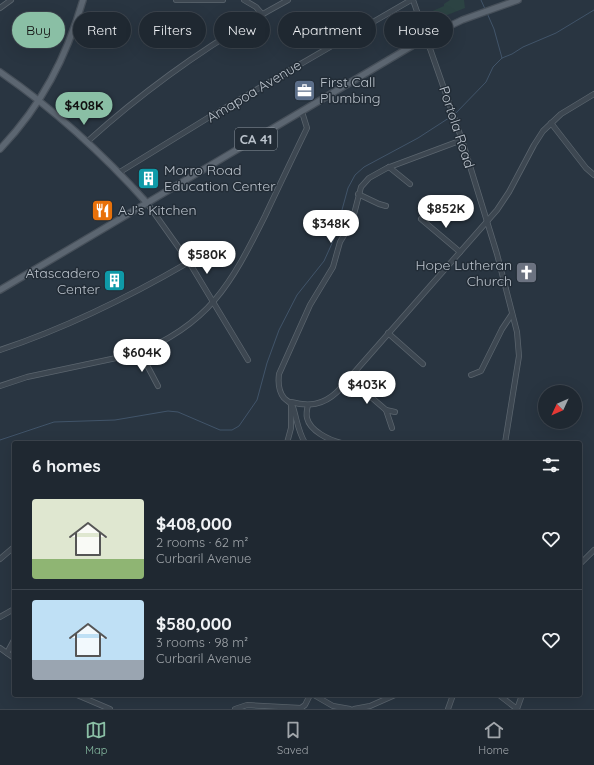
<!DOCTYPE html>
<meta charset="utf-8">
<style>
body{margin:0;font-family:Quicksand,sans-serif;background:#2c343d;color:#f1f3f6;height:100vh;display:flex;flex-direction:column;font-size:15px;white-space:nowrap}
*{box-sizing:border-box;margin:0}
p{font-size:13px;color:#a1a6ab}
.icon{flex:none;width:22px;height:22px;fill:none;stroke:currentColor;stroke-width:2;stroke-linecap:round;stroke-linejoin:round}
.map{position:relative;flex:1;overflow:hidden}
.side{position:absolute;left:12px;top:441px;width:570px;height:256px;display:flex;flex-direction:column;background:#1f2831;border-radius:4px;box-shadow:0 4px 16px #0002,0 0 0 1px #3c444d}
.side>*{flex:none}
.hud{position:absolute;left:12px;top:12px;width:570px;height:36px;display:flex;gap:8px}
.needle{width:26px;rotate:226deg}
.buttons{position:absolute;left:538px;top:385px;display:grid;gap:8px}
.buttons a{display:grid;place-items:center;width:44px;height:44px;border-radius:50%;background:#1f2831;box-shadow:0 4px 16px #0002,0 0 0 1px #3c444d;font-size:20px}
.price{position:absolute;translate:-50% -34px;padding:0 9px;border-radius:14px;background:#fff;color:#222;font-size:13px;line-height:26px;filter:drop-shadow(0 1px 2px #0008)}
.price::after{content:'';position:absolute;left:50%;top:24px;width:12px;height:9px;margin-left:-6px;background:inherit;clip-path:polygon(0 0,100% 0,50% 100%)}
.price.selected{background:#8abfa5;color:#111}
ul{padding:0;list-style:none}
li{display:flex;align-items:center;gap:12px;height:100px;padding:0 20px}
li+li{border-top:1px solid #3c444d}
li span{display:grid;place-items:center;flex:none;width:112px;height:80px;border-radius:4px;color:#555}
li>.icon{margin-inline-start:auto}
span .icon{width:48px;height:48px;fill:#fffc;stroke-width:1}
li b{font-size:17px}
h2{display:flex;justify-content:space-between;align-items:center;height:48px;padding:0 20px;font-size:17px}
.pill{padding:0 14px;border-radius:18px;background:#1f2831;box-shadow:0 4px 16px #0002,0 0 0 1px #3c444d;font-size:14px;line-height:36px}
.pill.selected{background:#8abfa5;color:#111}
.tabs{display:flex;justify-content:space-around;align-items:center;height:56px;border-top:1px solid #3c444d;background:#1f2831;font-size:11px;color:#a1a6ab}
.tabs a{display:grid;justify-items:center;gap:2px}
.tabs .selected{color:#8abfa5}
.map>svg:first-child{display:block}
.green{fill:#2c4343}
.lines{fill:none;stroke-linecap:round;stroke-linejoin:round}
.stream{stroke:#415469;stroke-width:1}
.minor-casing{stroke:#5b656e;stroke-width:6}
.major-casing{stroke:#47505a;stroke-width:8}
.minor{stroke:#3d4751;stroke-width:4.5}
.major{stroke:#5c6671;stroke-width:5.5}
.labels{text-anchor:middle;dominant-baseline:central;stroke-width:3;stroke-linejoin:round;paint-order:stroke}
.shield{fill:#222c36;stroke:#8c959e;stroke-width:1}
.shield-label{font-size:13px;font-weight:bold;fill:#bac2cb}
.poi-label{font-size:14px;fill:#bac2cb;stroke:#222c36;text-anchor:start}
.street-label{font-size:14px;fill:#bac2cb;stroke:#222c36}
</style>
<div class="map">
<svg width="594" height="709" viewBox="0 0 594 709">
<rect width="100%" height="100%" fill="#293541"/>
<path class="green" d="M450,0H464L465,8L432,21L428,13L444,6V4Z"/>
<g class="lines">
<g class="stream">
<path d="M481,0L485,9"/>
<path d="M487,13L494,29L502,58"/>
<path d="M455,114L486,82L493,67L502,58L512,54L523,47L556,33L594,10"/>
<path d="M0,440L54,422L115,420L168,411L178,412L220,430H232L239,426L257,400L267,363L279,330L297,295L324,261L334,239L348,188L355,175L364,167L418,138L452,116"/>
</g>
<defs>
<g id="minor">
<path d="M176,0H223"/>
<path d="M244,0L256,7L262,14"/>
<path d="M413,0L462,140L497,254L517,332L519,356L505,443"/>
<path d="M0,8L11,0"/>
<path d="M551,123L586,168L594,175"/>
<path d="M88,141C149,86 216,39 288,0"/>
<path d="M389,167L410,184"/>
<path d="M120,172L211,116L411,0"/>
<path d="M358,194L379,204L386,206"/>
<path d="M147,203L189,262L248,360"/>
<path d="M421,219L460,252"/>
<path d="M388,333L423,364"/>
<path d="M0,350C66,328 129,297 189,262"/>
<path d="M140,352L158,386"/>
<path d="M471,375L481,371L502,329L512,314"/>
<path d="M349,378L386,410L392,428"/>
<path d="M0,386L27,377L135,354C209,325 231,284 265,216C279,186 293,157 307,128L302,112"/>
<path d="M308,405C307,409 306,414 307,418C310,431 329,440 341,443"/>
<path d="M386,410L395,412"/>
<path d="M69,443H91"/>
<path d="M116,443H118"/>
<path d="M287,443L291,428V402C309,407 323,405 337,392L497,210L509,192L534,145L543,131L561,114L594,94"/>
<path d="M305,443C298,431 297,420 293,407C291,402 288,402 284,398C279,392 278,382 279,374L310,305L333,267L340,242L352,222L361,187L369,178L387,168L462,140"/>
<path d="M0,559L14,547"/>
<path d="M580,564L594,550"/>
<path d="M0,617L14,609"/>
<path d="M0,648L14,658"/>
<path d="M7,653L14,640"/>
<path d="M77,695L110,709"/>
<path d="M314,695L333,706L350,709"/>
<path d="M499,695L517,709L522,695"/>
<path d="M235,709L247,705L301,708L305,705L310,695"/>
<path d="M354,709L370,706L395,695"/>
<path d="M448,709L453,695"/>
</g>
<g id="major">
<path d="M0,72C55,110 103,154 147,203"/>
<path d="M0,149C42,105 66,58 83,0"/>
<path d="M0,290L427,37L462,20L518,0"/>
</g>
</defs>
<use href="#minor" class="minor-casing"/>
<use href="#major" class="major-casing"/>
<use href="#minor" class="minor"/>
<use href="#major" class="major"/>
</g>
<defs>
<symbol id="office-square" viewBox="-11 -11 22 22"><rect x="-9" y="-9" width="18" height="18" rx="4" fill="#5c6f8a" stroke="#222c36"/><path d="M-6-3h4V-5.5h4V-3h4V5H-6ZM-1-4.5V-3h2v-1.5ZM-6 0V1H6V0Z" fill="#fff"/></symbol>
<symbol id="building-square" viewBox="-11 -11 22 22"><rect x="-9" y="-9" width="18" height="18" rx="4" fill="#0f9aa8" stroke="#222c36"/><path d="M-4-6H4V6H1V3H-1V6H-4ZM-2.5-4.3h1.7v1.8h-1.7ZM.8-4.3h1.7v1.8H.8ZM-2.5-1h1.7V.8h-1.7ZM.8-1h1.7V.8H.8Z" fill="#fff"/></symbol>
<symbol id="restaurant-square" viewBox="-11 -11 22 22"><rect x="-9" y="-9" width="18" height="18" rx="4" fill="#e8710a" stroke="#222c36"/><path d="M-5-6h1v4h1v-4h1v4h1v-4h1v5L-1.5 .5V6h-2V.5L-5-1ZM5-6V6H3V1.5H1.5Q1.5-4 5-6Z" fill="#fff"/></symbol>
<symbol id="church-square" viewBox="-11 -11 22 22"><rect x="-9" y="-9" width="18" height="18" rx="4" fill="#6b7280" stroke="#222c36"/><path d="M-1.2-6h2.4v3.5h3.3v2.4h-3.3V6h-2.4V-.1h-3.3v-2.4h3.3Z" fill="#fff"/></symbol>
</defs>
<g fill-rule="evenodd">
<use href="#office-square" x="292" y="78" width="25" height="25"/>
<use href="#building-square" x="136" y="166" width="25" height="25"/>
<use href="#restaurant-square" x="90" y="198" width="25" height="25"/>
<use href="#church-square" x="514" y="260" width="25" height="25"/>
<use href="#building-square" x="102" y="268" width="25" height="25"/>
</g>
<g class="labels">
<rect class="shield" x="235" y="128" width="42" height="22" rx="3"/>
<g class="shield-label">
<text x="256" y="139">CA 41</text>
</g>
<g class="poi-label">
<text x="320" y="82">First Call<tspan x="320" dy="16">Plumbing</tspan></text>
<text x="164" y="170">Morro Road<tspan x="164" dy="16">Education Center</tspan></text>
<text x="118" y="210">AJ’s Kitchen</text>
<text x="512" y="265" text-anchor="end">Hope Lutheran<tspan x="512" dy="16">Church</tspan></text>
<text x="100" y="273" text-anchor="end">Atascadero<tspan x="100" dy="16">Center</tspan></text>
</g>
<g class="street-label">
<text transform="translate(254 91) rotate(-31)">Amapoa Avenue</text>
<text transform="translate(457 127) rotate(72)">Portola Road</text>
</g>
</g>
</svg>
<div class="buttons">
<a><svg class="needle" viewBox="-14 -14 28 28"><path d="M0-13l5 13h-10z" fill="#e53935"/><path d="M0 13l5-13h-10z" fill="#a1a6ab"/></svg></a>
</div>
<b class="price selected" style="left:84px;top:126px">$408K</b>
<b class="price" style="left:446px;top:229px">$852K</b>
<b class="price" style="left:331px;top:244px">$348K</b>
<b class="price" style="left:207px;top:275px">$580K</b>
<b class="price" style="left:142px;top:373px">$604K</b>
<b class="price" style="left:367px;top:405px">$403K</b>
<div class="hud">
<a class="pill selected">Buy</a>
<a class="pill">Rent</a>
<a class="pill">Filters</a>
<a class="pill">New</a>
<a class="pill">Apartment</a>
<a class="pill">House</a>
</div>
<section class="side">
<h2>6 homes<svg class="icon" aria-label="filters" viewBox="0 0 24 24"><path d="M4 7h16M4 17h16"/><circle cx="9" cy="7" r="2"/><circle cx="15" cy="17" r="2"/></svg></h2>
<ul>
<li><span style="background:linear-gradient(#dfe7d0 75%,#8fb573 0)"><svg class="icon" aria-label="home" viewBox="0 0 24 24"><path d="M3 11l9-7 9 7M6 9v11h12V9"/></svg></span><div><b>$408,000</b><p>2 rooms · 62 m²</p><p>Curbaril Avenue</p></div><svg class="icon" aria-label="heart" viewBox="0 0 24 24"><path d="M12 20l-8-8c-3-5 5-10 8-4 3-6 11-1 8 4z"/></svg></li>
<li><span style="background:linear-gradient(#bfe0f5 75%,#9aa5b1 0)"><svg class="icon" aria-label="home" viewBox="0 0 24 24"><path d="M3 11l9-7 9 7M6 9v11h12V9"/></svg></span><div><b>$580,000</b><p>3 rooms · 98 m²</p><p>Curbaril Avenue</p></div><svg class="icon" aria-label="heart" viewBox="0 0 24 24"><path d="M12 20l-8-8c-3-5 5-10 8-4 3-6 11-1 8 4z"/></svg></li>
</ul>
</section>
</div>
<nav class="tabs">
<a class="selected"><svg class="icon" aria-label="map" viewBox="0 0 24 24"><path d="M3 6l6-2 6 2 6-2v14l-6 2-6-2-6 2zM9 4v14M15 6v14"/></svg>Map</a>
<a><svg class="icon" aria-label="saved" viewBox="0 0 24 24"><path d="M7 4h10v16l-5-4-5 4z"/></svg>Saved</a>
<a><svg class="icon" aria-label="home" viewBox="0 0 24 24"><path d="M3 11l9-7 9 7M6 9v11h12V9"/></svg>Home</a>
</nav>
